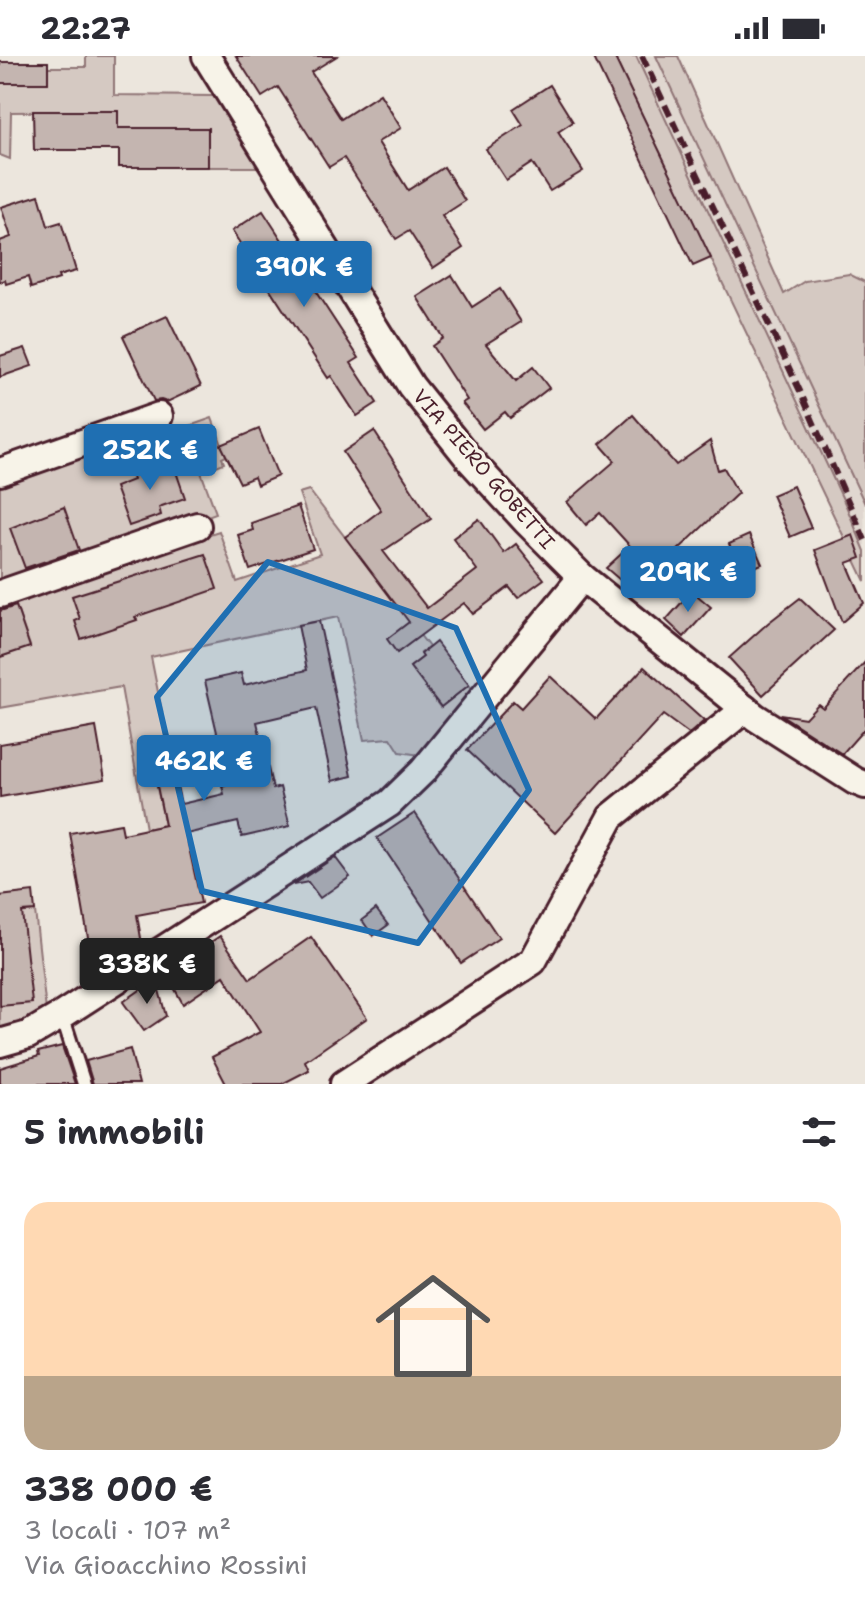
<!DOCTYPE html>
<html lang="it">
<meta charset="utf-8">
<style>
body{margin:0;font-family:"Shantell Sans",sans-serif;background:#f2f2f3;color:#2b2b33;height:100vh;display:flex;flex-direction:column;font-size:30px;white-space:nowrap}
*{box-sizing:border-box;margin:0}
p{font-size:26px;color:#7c7c81}
.icon{flex:none;width:44px;height:44px;fill:none;stroke:currentColor;stroke-width:2;stroke-linecap:round;stroke-linejoin:round}
.map{position:relative;height:1028px;overflow:hidden}
.details{display:flex;flex-direction:column;background:#fff;flex:1}
.details>*{flex:none}
.price{position:absolute;translate:-50% -68px;padding:0 18px;border-radius:8px;background:#1f6fb2;color:#fff;font-size:26px;line-height:52px;filter:drop-shadow(0 2px 4px #0008)}
.price::after{content:'';position:absolute;left:50%;top:48px;width:24px;height:18px;margin-left:-12px;background:inherit;clip-path:polygon(0 0,100% 0,50% 100%)}
.price.on{background:#222;color:#fff}
ul{padding:0;list-style:none}
li{display:grid;align-content:center;gap:16px;height:424px;padding:0 24px}
li+li{border-top:2px solid #e1e1e2}
li span{display:grid;place-items:center;height:248px;border-radius:24px;color:#555}
li>.icon{margin-inline-start:auto}
span .icon{width:144px;height:144px;fill:#fffc;stroke-width:1}
li b{font-size:34px}
h2{display:flex;justify-content:space-between;align-items:center;height:96px;padding:0 24px;font-size:34px}
.status{display:flex;justify-content:space-between;align-items:center;height:56px;padding:0 40px;background:#fff;direction:ltr}
.status svg{height:22px;fill:currentColor}
.map>svg:first-child{display:block}
.built{fill:#e0d7d0}
.green{fill:#d5c9c2;stroke:#907476;stroke-width:2}
.building{fill:#c4b5b0;stroke:#4a1f2b;stroke-width:2}
.lines{fill:none;stroke-linecap:round;stroke-linejoin:round}
.lane-casing{stroke:#4a1f2b;stroke-width:18}
.street-casing{stroke:#4a1f2b;stroke-width:32}
.lane{stroke:#f7f3e8;stroke-width:12}
.street{stroke:#f7f3e8;stroke-width:26}
.rail{stroke:#4a1f2b;stroke-width:6;stroke-dasharray:12 6;stroke-linecap:butt}
.marked{fill:#1f6fb2;fill-opacity:0.2;stroke:#1f6fb2;stroke-width:6;stroke-linejoin:round}
.labels{text-anchor:middle;dominant-baseline:central;stroke-width:7;stroke-linejoin:round;paint-order:stroke}
.street-label{font-size:20px;fill:#4a1f2b;stroke:#f7f3e8}
</style>
<div class="status"><b>22:27</b><svg viewBox="0 0 49 12"><path d="M0 12V9h3v3zM5 12V6h3v6zM10 12V3h3v9zM15 12V0h3v12zM26 1h20v11H26zM47 4h2v5h-2z"/></svg></div>
<div class="map">
<svg width="865" height="1028" viewBox="0 0 865 1028">
<rect width="100%" height="100%" fill="#ece6dd"/>
<filter id="ink" filterUnits="userSpaceOnUse"><feTurbulence type="fractalNoise" baseFrequency=".0125" numOctaves="2"/><feDisplacementMap in="SourceGraphic" scale="16" xChannelSelector="R" yChannelSelector="G"/><feConvolveMatrix kernelMatrix="1 2 1 2 8 2 1 2 1" color-interpolation-filters="sRGB"/></filter>
<g filter="url(#ink)">
<path class="built" d="M636,0H656L864,447L865,495L847,452Z"/>
<g class="green">
<path d="M86,0H114V39L214,40L260,111H208V72H118V55L11,56L10,103L0,99V27L48,26V11H86Z"/>
<path d="M614,0H636L847,452L865,495V525Z"/>
<path d="M656,0H678L784,238L805,225L849,218L865,226V448Z"/>
<path d="M212,362L226,400L222,402L224,407L201,416L216,457L0,535V427L149,374L153,383Z"/>
<path d="M309,434L429,591L421,597L423,601L410,611L440,651L469,629L473,634L420,699L400,696L391,682L364,684L338,561L151,601L175,721L156,726L165,769L146,773L121,631L0,652V601L30,590L13,541L219,475L237,526L320,498L299,437Z"/>
<path d="M35,855L46,955L0,975V859Z"/>
</g>
<g class="building">
<path d="M236,0H337L311,16L341,63L380,38L401,72L378,86L408,134L444,111L465,145L442,160L463,192L433,212L409,175L396,183L344,102L329,111L278,31L262,41Z"/>
<path d="M593,0H614L711,202L693,210Z"/>
<rect x="0" y="6" width="48" height="21"/>
<path d="M550,29L573,66L558,76L583,115L550,135L532,107L506,124L486,93L523,69L513,53Z"/>
<path d="M33,55H118V72H208V111H119V94H34Z"/>
<path d="M39,139L48,170L61,166L76,215L58,220L59,223L31,232L28,221L6,228L5,224L0,226V185L11,181L1,151Z"/>
<path d="M263,155L359,302L351,307L377,347L357,360L331,320L328,322L232,175Z"/>
<path d="M452,219L472,251L500,233L521,266L486,288L516,325L533,311L549,332L510,362L505,356L483,373L462,347L467,344L432,290L443,282L417,241Z"/>
<path d="M167,260L201,330L167,346L161,344L154,345L123,280Z"/>
<path d="M25,292L32,310L0,321V300Z"/>
<path d="M633,359L676,409L710,385L718,414L724,412L738,437L634,536L606,512L630,490L600,457L586,469L567,446L615,405L600,388Z"/>
<path d="M259,373L278,420L257,429L254,421L240,427L221,389Z"/>
<path d="M374,375L431,463L383,495L427,552L477,514L453,482L479,463L504,497L516,488L544,523L518,542L509,531L473,558L464,547L397,597L387,583L409,566L345,481L381,454L343,396Z"/>
<path d="M172,404L185,442L159,451L161,459L129,470L115,431L133,424L131,417Z"/>
<path d="M793,430L811,472L790,481L772,439Z"/>
<path d="M298,450L313,493L250,514L238,479L253,474L251,467Z"/>
<path d="M64,451L79,494L25,512L10,472Z"/>
<path d="M749,479L762,508L742,516L729,488Z"/>
<path d="M853,479L861,502L847,507L864,547L842,566L815,494Z"/>
<path d="M205,498L217,533L135,561L137,564L81,583L75,565L80,563L72,540Z"/>
<path d="M692,535L711,551L684,581L666,564Z"/>
<path d="M800,542L834,574L763,639L729,602L768,567Z"/>
<path d="M16,550L30,591L0,601V555Z"/>
<path d="M319,565L352,720L332,725L316,652L257,666L273,733L280,731L290,770L242,781L238,766L186,778L201,847L137,859L142,888L137,891L91,899L70,777L121,768L123,778L165,769L156,725L175,721L181,748L224,738L222,730L229,728L205,625L241,617L244,629L307,614L298,569Z"/>
<path d="M436,586L469,629L441,651L410,611L423,601L421,598Z"/>
<path d="M865,606V672L842,698L780,658L805,662L818,648L823,652Z"/>
<path d="M644,611L704,665L689,678L663,659L555,777L467,694L513,645L521,652L550,620L596,663Z"/>
<path d="M96,671L105,723L0,741V688Z"/>
<path d="M415,757L499,882L461,907L377,782Z"/>
<path d="M335,801L350,821L320,842L308,826L293,829Z"/>
<path d="M33,836L35,855L22,856L32,947L0,950V840Z"/>
<path d="M376,853L388,869L373,880L362,864Z"/>
<path d="M220,880L250,923L311,881L367,962L305,1005L309,1014L282,1028H226L212,1001L260,976L224,920L183,948L166,917Z"/>
<path d="M156,923L166,960L144,975L123,946Z"/>
<path d="M62,990L75,1028H0V1012L39,1000L38,996Z"/>
<path d="M130,993L139,1028H93L86,1005Z"/>
</g>
<g class="lines">
<defs>
<path id="lane" d="M62,959L84,1028"/>
<g id="street">
<path d="M206,0L411,330L470,404L526,465L582,521L755,661L855,725L865,729"/>
<path d="M0,416L159,360"/>
<path d="M0,538L197,470"/>
<path d="M0,987L28,979L62,959L390,747L423,715L582,521"/>
<path d="M344,1028L533,905L611,761L745,653"/>
</g>
</defs>
<use href="#lane" class="lane-casing"/>
<use href="#street" class="street-casing"/>
<use href="#lane" class="lane"/>
<use href="#street" class="street"/>
<path class="rail" d="M642,0L800,335L865,484"/>
</g>
</g>
<path class="marked" d="M268,506L456,572L529,734L418,887L202,835L157,641Z"/>
<g class="labels">
<g class="street-label">
<text transform="translate(484 413) rotate(49)">VIA PIERO GOBETTI</text>
</g>
</g>
</svg>
<b class="price" style="left:304px;top:253px">390K €</b>
<b class="price" style="left:150px;top:436px">252K €</b>
<b class="price" style="left:688px;top:558px">209K €</b>
<b class="price" style="left:204px;top:747px">462K €</b>
<b class="price on" style="left:147px;top:950px">338K €</b>
</div>
<section class="details">
<h2>5 immobili<svg class="icon" aria-label="filters" viewBox="0 0 24 24"><path d="M4 7h16M4 17h16"/><circle cx="9" cy="7" r="2"/><circle cx="15" cy="17" r="2"/></svg></h2>
<ul>
<li><span style="background:linear-gradient(#ffd9b3 70%,#b9a48a 0)"><svg class="icon" aria-label="home" viewBox="0 0 24 24"><path d="M3 11l9-7 9 7M6 9v11h12V9"/></svg></span><div><b>338 000 €</b><p>3 locali · 107 m²</p><p>Via Gioacchino Rossini</p></div></li>
</ul>
</section>
